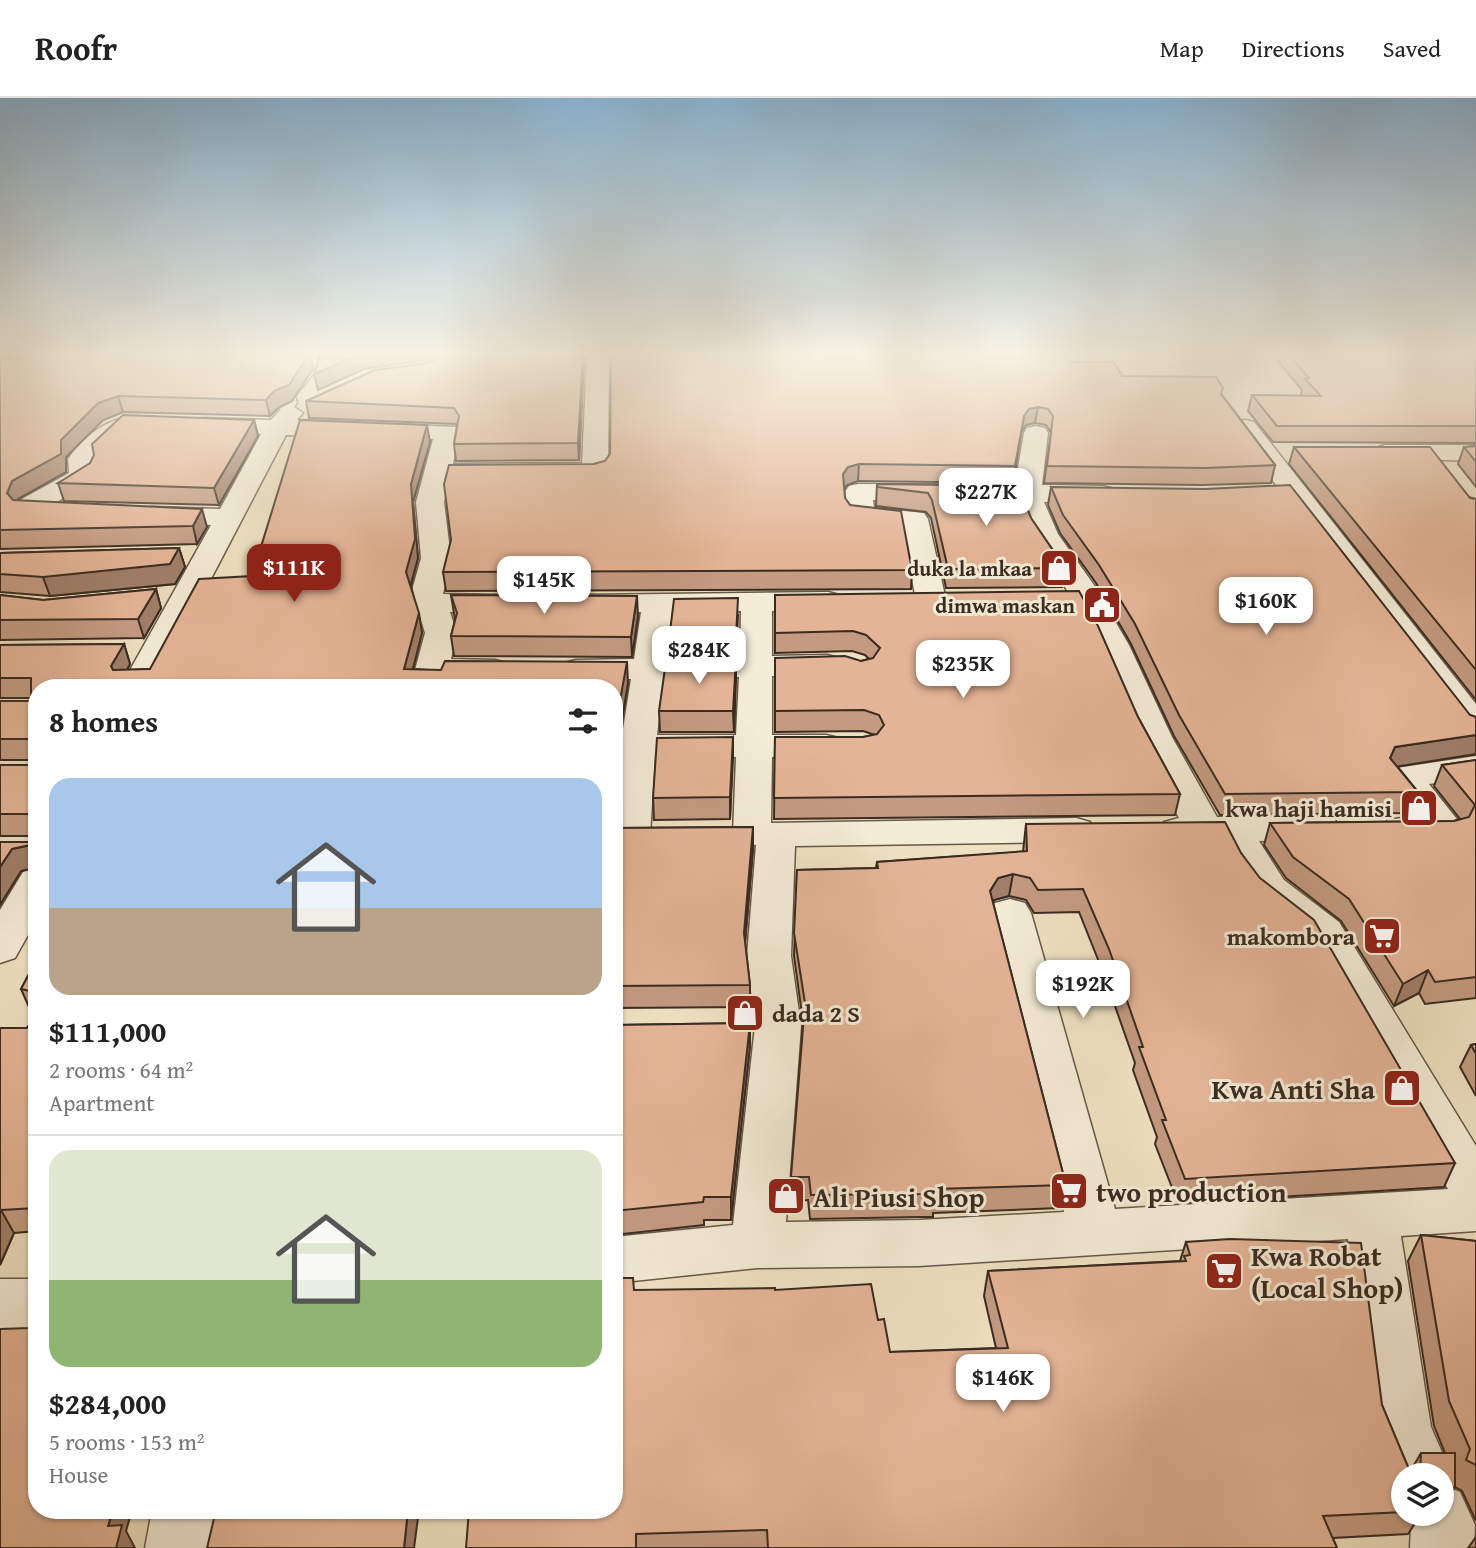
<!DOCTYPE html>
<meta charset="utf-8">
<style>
body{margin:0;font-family:"Gentium Book Plus",serif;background:#f2f2f2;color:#222;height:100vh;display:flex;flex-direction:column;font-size:26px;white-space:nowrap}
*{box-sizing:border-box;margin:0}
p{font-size:23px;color:#767676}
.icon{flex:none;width:38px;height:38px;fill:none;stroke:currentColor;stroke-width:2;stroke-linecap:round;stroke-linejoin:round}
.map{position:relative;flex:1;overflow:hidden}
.sheet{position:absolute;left:28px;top:581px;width:595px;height:840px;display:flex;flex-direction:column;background:#fff;border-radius:28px;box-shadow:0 2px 5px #0004}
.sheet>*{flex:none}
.buttons{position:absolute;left:1391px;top:1365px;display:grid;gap:14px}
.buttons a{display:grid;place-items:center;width:63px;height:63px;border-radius:50%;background:#fff;box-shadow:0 2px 5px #0004;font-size:35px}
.price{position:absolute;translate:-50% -60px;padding:0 16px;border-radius:14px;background:#fff;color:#222;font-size:23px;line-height:46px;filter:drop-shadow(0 2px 4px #0008)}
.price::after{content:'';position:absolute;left:50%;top:42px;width:21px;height:16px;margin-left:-10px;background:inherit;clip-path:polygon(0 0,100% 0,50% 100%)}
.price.selected{background:#8f2418;color:#fff}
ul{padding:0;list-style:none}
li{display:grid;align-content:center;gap:14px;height:371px;padding:0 21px}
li+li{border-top:2px solid #e0e0e0}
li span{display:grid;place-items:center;height:217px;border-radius:21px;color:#555}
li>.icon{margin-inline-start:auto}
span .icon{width:126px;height:126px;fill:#fffc;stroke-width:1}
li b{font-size:30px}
h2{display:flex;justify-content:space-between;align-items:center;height:84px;padding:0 21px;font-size:30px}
header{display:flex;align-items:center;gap:42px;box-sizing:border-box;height:98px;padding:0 35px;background:#fff;border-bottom:2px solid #e0e0e0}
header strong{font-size:33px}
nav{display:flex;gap:38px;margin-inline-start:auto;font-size:24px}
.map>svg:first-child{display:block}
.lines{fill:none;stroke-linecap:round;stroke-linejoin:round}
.minor-casing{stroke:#675849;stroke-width:3}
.minor{fill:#f4ecd7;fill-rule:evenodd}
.wall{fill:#c49b81;stroke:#3a2b21;stroke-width:2}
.shaded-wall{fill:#a07e69;stroke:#3a2b21;stroke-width:2}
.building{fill:#e4b496;stroke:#3a2b21;stroke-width:2}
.labels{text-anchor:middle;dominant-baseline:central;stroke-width:6;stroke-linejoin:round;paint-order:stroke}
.far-poi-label{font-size:21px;font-weight:bold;fill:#3a2b21;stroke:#f4ecd7;text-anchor:end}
.poi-label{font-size:24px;font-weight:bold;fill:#3a2b21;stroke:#f4ecd7;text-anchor:end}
.near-poi-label{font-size:28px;font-weight:bold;fill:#3a2b21;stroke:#f4ecd7;text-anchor:start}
</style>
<header>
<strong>Roofr</strong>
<nav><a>Map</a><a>Directions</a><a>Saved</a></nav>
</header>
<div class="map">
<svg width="1476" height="1450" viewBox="0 0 1476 1450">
<rect width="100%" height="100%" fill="#eee1c1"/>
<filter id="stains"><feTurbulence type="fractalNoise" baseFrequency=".00286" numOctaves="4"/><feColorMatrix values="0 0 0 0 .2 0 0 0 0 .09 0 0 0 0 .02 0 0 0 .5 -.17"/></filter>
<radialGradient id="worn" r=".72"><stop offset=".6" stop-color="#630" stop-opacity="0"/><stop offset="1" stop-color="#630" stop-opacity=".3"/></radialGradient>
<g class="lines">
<defs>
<g id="minor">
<path d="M308,254H331L295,298L297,305L294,309L303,315L297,322L456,329L459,334L453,366L582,365L587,261L590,256H606L609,261L608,373L604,379L449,382L444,404L451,460L443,496L503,497L514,499L518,506L514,513L503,515L450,514L457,535L451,561L495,562L507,565L512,572L507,579L495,582L446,581L444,590H410L425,535L412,492L421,460L416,404L433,341L286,337L154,590H120L211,427L142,423L138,417L142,411L152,409L220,411L261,336L203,334L194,332L191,327L194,322L203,320L271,322L281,311L277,310L271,297Z"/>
<path d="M136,318L145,320L148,325L145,330C117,337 114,341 94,362L97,375L93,381L54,406L78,409L82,415L78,421L68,423L19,418L15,412L20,402L69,375L68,361C85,337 107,320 136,318Z"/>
<path d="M1245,322L1254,324L1476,606V640L1464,636L1236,334L1233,329L1236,324Z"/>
<path d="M1036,328L1045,330L1048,335L1042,387L1102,388L1111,390L1115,396L1111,402L1044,404L1058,436L1094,487L1129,547L1172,639L1217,719L1321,718L1335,722L1340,730L1335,738L1321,742L1259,743L1284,782L1339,824L1476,1048V1133L1401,1138L1431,1329L1452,1377L1447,1388L1460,1394L1475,1427L1474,1450H1410L1411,1428L1407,1416H1442V1377H1404V1400L1399,1399L1371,1331L1348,1141L919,1168L757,1170L614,1185V1139L733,1127L755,928L747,858L756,747L738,745L733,736L736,659H655L650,737L645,746L631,749L617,746C607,729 617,679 619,659H614V637H622L631,581L576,582L564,579L559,572L564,565L576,562L634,561L641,514L584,515L573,513L569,506L573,499L584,497L828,494L839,497L843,503L839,509L828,512L772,513V558L827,557L839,560L843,567L839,574L827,577L772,578V637H826L839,640L844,648L839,656L826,659H772L771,725L1076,720L1090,724L1095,732L1090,740L1076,744L795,748L791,858L801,928L786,1124L919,1122L1064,1114L989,815L995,805L1010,801L1025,805L1031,815L1115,1111L1448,1091L1308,843L1255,801L1237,776L1220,743L1178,744L1164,740L1159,732L1164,724L1179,720L1136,639L1097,547L1064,487L1030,437L1017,403L873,402L874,410L924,415L928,421L946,502L942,508L931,511L920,508L916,502L902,429L851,424L847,418L845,394L849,388L858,386L1015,387L1024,335L1027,330ZM741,513L740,559L667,560L672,514ZM739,579L736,637H657L664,580Z"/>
<path d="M1385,347H1476V363L1376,360L1372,355L1376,350Z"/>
<path d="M1476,658V680L1429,686L1464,730L1459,738C1436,744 1411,744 1388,738L1383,730L1388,722L1415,718L1385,679L1390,671Z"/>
<path d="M37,770V821L15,860L0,865V812L23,774Z"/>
<rect x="0" y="1181" width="37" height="50"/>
<path d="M152,1412H215L209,1450H145Z"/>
</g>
</defs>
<use href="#minor" class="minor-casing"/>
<use href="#minor" class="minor"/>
</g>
<g class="wall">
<path d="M595,254H1063L1069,264L1122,278L1222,297L1275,367L1271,385L1201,387L1044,385L1051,335L1046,327L1035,325L1026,327L1021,335L1013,385L858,383L847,387L844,391L845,400L850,407L912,472L911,491L446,493L443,474L594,366L605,363L610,356L611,259L608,255Z"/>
<path d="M1270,254H1476V345L1273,344L1248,313L1252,297L1302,298L1301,297L1302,292Z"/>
<path d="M310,255L313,271L292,303L278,310L270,318L123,314L103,322L66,359V374L18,401L17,403L207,429L197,446L0,451V262Z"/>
<path d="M584,261L579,362L456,363L454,346L457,328L456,326L309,320L306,303L422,266Z"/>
<path d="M254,322L258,338L219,407L64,403L58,385Z"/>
<path d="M430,344L413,404L418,460L411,488L422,535L413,571L628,585L620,634L614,636V590H37V769L21,773L0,807V744H30V738H0V667H31V662H0V603H31V600H0V547L124,546L130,566L127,572L150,571L252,478Z"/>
<path d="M1476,348V389L1458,366L1464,349Z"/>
<path d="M1294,349L1476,401V602L1289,366Z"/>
<path d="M877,386L1018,388L1031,420L1065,470L1062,489L946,490L931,420L926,414L876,408Z"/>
<path d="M1051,389L1470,617L1476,619V656L1397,668L1418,694L1410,715L1220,717L1174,638L1131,546L1096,485L1060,435L1048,407Z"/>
<path d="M179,450L185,469L175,486L50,498L0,494V455Z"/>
<path d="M156,491L161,510L144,540L0,542V497L43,502Z"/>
<path d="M451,497L638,518L632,559L454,558L451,538L455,522Z"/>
<path d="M775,497L1138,619L1180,696L1175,717L774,721L775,639H863L875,637L863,633L775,634V560L861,563L869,561L865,557L852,553L775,555Z"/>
<path d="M738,517L736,556L670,559L669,542Z"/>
<path d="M736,561L734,634H660L659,613Z"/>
<path d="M733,639L730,721L654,722L653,700Z"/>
<path d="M1476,662V900L1425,906L1419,895L1394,908L1341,823L1286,780L1264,747L1270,725L1454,723L1460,721L1434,688L1442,667Z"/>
<path d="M1026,726L1241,755L1455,1065L1444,1089L1178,1105L1155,1046L1157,1039L1133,972L1135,965L1103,874L1079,814L1034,815L1026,802L1009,798L994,802L993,805L1066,1087L1060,1110L933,1115V1119H919L810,1121L808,1102L790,1103L803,924L794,858L797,772L876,770L877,764L1023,754Z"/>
<path d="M753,729V751L745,844L750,887V909L614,910V730Z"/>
<path d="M37,861V1133L14,1135L0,1167V930H27L29,927V909L21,891Z"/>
<path d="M750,925V948L731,1122H704V1127L614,1137V927Z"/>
<path d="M1476,946V998L1460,969L1471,947Z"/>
<path d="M1421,1137L1476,1143V1423L1462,1393L1455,1389L1442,1409V1377H1404V1416H1421L1408,1436L1333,1440L1337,1450H466L634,1192H775L878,1222L890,1254L996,1250L984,1198L988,1173L1180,1163L1186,1144L1382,1307L1410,1374L1421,1355H1445L1434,1328L1408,1163Z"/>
<path d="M1476,1439V1450H1468Z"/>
</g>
<g class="shaded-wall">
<path d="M0,254H39L0,259Z"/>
<path d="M375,254H448L419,263L364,271L318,292L314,276L361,256Z"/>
<path d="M583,254H590L584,261L579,362L578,345Z"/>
<path d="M310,255L313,271L292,303L278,310L270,318L266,302Z"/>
<path d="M118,298L123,314L103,322L66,359V374L18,401L13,413L7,395L12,383L61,342L98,305Z"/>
<path d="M1038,309L1035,325L1026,327L1021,335L1013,385L1024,318L1029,311Z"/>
<path d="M254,322L258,338L219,407L214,390Z"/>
<path d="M427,327L430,344L413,404L418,460L409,493L406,474L411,386Z"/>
<path d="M859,366L858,383L847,387L842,394L843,376L848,369Z"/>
<path d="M202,411L207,429L197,446L193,428Z"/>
<path d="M179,450L185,469L175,486L50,498L43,479Z"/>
<path d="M156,491L161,510L144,540L138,521Z"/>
<path d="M637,498L638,518L632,559L631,539Z"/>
<path d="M419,515L422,535L408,590L404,571Z"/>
<path d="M124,546L130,566L118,589L111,568Z"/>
<path d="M736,561V582L734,634L733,613Z"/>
<path d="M627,564L628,585L620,634L614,636V615Z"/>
<path d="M1476,637V656L1388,670L1390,660L1395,649Z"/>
<path d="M733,639V661L730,721V699Z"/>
<path d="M615,641L616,662L614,680V645Z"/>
<path d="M753,729V751L744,858V835Z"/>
<path d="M37,736V769L21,773L0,807V769L12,751L30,747Z"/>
<path d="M1013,776L1009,798L994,802L986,816L990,793L998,780Z"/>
<path d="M1428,872L1419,895L1394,908L1403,886Z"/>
<path d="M750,925V948L731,1122V1099Z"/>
<path d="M1,1112L14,1135L0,1167V1115Z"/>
<path d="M113,1412H132L126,1433L135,1450H116L108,1428Z"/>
<path d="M408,1412H419L414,1450H404Z"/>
</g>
<g class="building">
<path d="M55,254H255L310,255L289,287L274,293L266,302L118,298L98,305L61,342V356L12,383L7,395L13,402L202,411L193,428L0,432V262Z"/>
<path d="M321,254H375L361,256L314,276Z"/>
<path d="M459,254H583L578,345L454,346L459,318L454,310L306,303L375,272L422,266Z"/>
<path d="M611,254H1063L1069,264H1114L1122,278L1216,279L1223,290L1221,296L1275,367L1205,370L1047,368L1053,318L1048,311L1038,309L1029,311L1024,318L1015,368L859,366L848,369L843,376L845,400L850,407L901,413L912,472L443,474L451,442L444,386L449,367L594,366L605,363L610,356Z"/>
<path d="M1286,254H1476V328H1277L1252,297L1321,298L1305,281L1309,280Z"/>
<path d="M123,317L254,322L214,390L58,385L90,365L94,357L92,346Z"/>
<path d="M300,322L427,327L411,386L415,441L406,474L419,515L404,571L441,572L445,563L627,564L618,614L614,615V590H37V736L30,747L12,751L0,769V744H30V716H0V667H31V641H0V603H31V580H0V547L124,546L111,568L113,572L150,571L199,481L252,478Z"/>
<path d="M1476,348V364L1464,349Z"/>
<path d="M1294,349H1430L1470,400L1476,401V572Z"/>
<path d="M877,386L1018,388L1031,420L1065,470L948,471L932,402L928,395L878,389Z"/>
<path d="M1290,387L1470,617L1476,619V637L1395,649L1390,660L1418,694L1225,696L1179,617L1135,526L1099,467L1063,417L1051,389L1205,391Z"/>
<path d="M179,450L170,466L43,479L0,476V455Z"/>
<path d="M156,491L138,521L0,522V497L43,502Z"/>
<path d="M1079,493L1098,528L1138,619L1180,696L774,700L775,639H863L877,636L884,627L879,617L864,612L775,613V560L845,558L861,563L873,560L880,550L866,537L853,533L775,535V497Z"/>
<path d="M451,497L637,498L631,539L451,538L457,515Z"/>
<path d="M738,500L736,539L669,542L674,501Z"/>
<path d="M736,561L733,613H659L666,563Z"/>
<path d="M733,639L730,699L653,700L657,640Z"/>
<path d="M1476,662V879L1435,884L1428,872L1403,886L1349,801L1293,759L1270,725L1454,723L1469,719L1475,707L1442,667Z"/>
<path d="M1225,724L1241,755L1260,780L1314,822L1455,1065L1185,1081L1162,1022H1166L1139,949H1143L1109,851L1083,791L1038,792L1030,780L1013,776L998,780L990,793L1066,1087L935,1091L936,1095L922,1096L811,1097L809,1079H791L805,905L794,835L797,772L878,770L877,764L1027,753L1026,726Z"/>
<path d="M753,729L744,835L750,887L614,888V730Z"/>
<path d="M37,861V1110L1,1112L0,1115V930H27L29,927L30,893L21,891Z"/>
<path d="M750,925L731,1099H704L703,1104L614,1113V927Z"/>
<path d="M1476,946V956L1471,947Z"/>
<path d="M1421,1137L1476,1143V1367L1466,1362L1470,1351L1449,1303Z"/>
<path d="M1230,1141L1361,1145L1382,1307L1411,1376L1418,1377H1404V1414L1323,1418L1337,1450H768L767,1432L636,1436V1450H466L469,1412H614V1180H633L634,1192L775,1190V1192L871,1186L878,1222L884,1221L890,1254L1008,1250L988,1173L1186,1163L1184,1158L1190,1157L1186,1144Z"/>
<path d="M37,1213V1412H113L108,1428L122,1427L116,1450H0V1231L30,1230Z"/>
<path d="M1421,1355H1455V1389L1442,1390V1377H1420Z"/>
<path d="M216,1412H408L404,1450H207Z"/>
</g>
<linearGradient id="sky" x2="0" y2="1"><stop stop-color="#8bb7d7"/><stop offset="0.56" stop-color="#f7f2e3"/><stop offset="1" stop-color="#f7f2e3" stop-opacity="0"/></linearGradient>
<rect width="1476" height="457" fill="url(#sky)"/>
<defs>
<symbol id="shop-square" viewBox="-11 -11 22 22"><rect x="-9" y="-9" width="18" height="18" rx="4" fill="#8f2418" stroke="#f4ecd7"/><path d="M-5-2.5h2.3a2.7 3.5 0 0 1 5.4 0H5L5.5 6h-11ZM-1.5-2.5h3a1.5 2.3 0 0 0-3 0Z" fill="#fff"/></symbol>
<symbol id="civic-square" viewBox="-11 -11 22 22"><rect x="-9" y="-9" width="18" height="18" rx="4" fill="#8f2418" stroke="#f4ecd7"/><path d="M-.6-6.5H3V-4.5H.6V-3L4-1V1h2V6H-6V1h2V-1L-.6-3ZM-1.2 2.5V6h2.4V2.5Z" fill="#fff"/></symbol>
<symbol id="supermarket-square" viewBox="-11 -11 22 22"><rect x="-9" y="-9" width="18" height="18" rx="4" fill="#8f2418" stroke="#f4ecd7"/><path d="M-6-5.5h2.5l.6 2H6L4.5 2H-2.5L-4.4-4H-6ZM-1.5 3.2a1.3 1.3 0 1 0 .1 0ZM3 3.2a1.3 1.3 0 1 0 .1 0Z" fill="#fff"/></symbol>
</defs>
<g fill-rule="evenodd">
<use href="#shop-square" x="1037" y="448" width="44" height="44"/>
<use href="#civic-square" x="1080" y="485" width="44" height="44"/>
<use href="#shop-square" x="1397" y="688" width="44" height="44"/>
<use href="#supermarket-square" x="1360" y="816" width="44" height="44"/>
<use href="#shop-square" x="723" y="893" width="44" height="44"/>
<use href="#shop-square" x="1380" y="968" width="44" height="44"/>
<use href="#supermarket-square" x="1047" y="1071" width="44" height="44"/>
<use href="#shop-square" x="764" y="1076" width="44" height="44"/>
<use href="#supermarket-square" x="1202" y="1151" width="44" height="44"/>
</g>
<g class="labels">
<g class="far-poi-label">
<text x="1032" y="470">duka la mkaa</text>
<text x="1075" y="507">dimwa maskan</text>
</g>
<g class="poi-label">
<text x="1392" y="710">kwa haji hamisi</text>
<text x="1355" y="838">makombora</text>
<text x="772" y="915" text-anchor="start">dada 2 S</text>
</g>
<g class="near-poi-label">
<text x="1375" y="990" text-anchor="end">Kwa Anti Sha</text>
<text x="1096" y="1093">two production</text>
<text x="813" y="1098">Ali Piusi Shop</text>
<text x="1251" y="1157">Kwa Robat<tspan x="1251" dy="32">(Local Shop)</tspan></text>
</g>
</g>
<rect width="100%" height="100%" filter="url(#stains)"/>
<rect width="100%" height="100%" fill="url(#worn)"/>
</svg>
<div class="buttons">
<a><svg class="icon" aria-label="layers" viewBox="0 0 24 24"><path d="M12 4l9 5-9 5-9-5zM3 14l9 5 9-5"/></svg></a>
</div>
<b class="price" style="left:986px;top:430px">$227K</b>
<b class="price selected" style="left:294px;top:506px">$111K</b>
<b class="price" style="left:544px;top:518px">$145K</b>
<b class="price" style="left:1266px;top:539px">$160K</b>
<b class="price" style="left:699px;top:588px">$284K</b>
<b class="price" style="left:963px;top:602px">$235K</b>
<b class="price" style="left:1083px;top:922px">$192K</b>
<b class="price" style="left:1003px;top:1316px">$146K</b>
<section class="sheet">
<h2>8 homes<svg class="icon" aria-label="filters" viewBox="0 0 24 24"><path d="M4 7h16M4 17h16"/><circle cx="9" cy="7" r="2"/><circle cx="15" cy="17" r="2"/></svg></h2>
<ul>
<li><span style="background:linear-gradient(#a9c7e8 60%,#b9a48a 0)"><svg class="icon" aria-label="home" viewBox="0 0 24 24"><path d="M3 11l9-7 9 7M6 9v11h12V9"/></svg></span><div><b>$111,000</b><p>2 rooms · 64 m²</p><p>Apartment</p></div></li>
<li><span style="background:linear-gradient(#dfe7d0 60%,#8fb573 0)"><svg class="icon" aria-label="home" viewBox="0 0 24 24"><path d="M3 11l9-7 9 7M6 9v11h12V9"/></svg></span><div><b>$284,000</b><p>5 rooms · 153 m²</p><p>House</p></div></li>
</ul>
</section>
</div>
